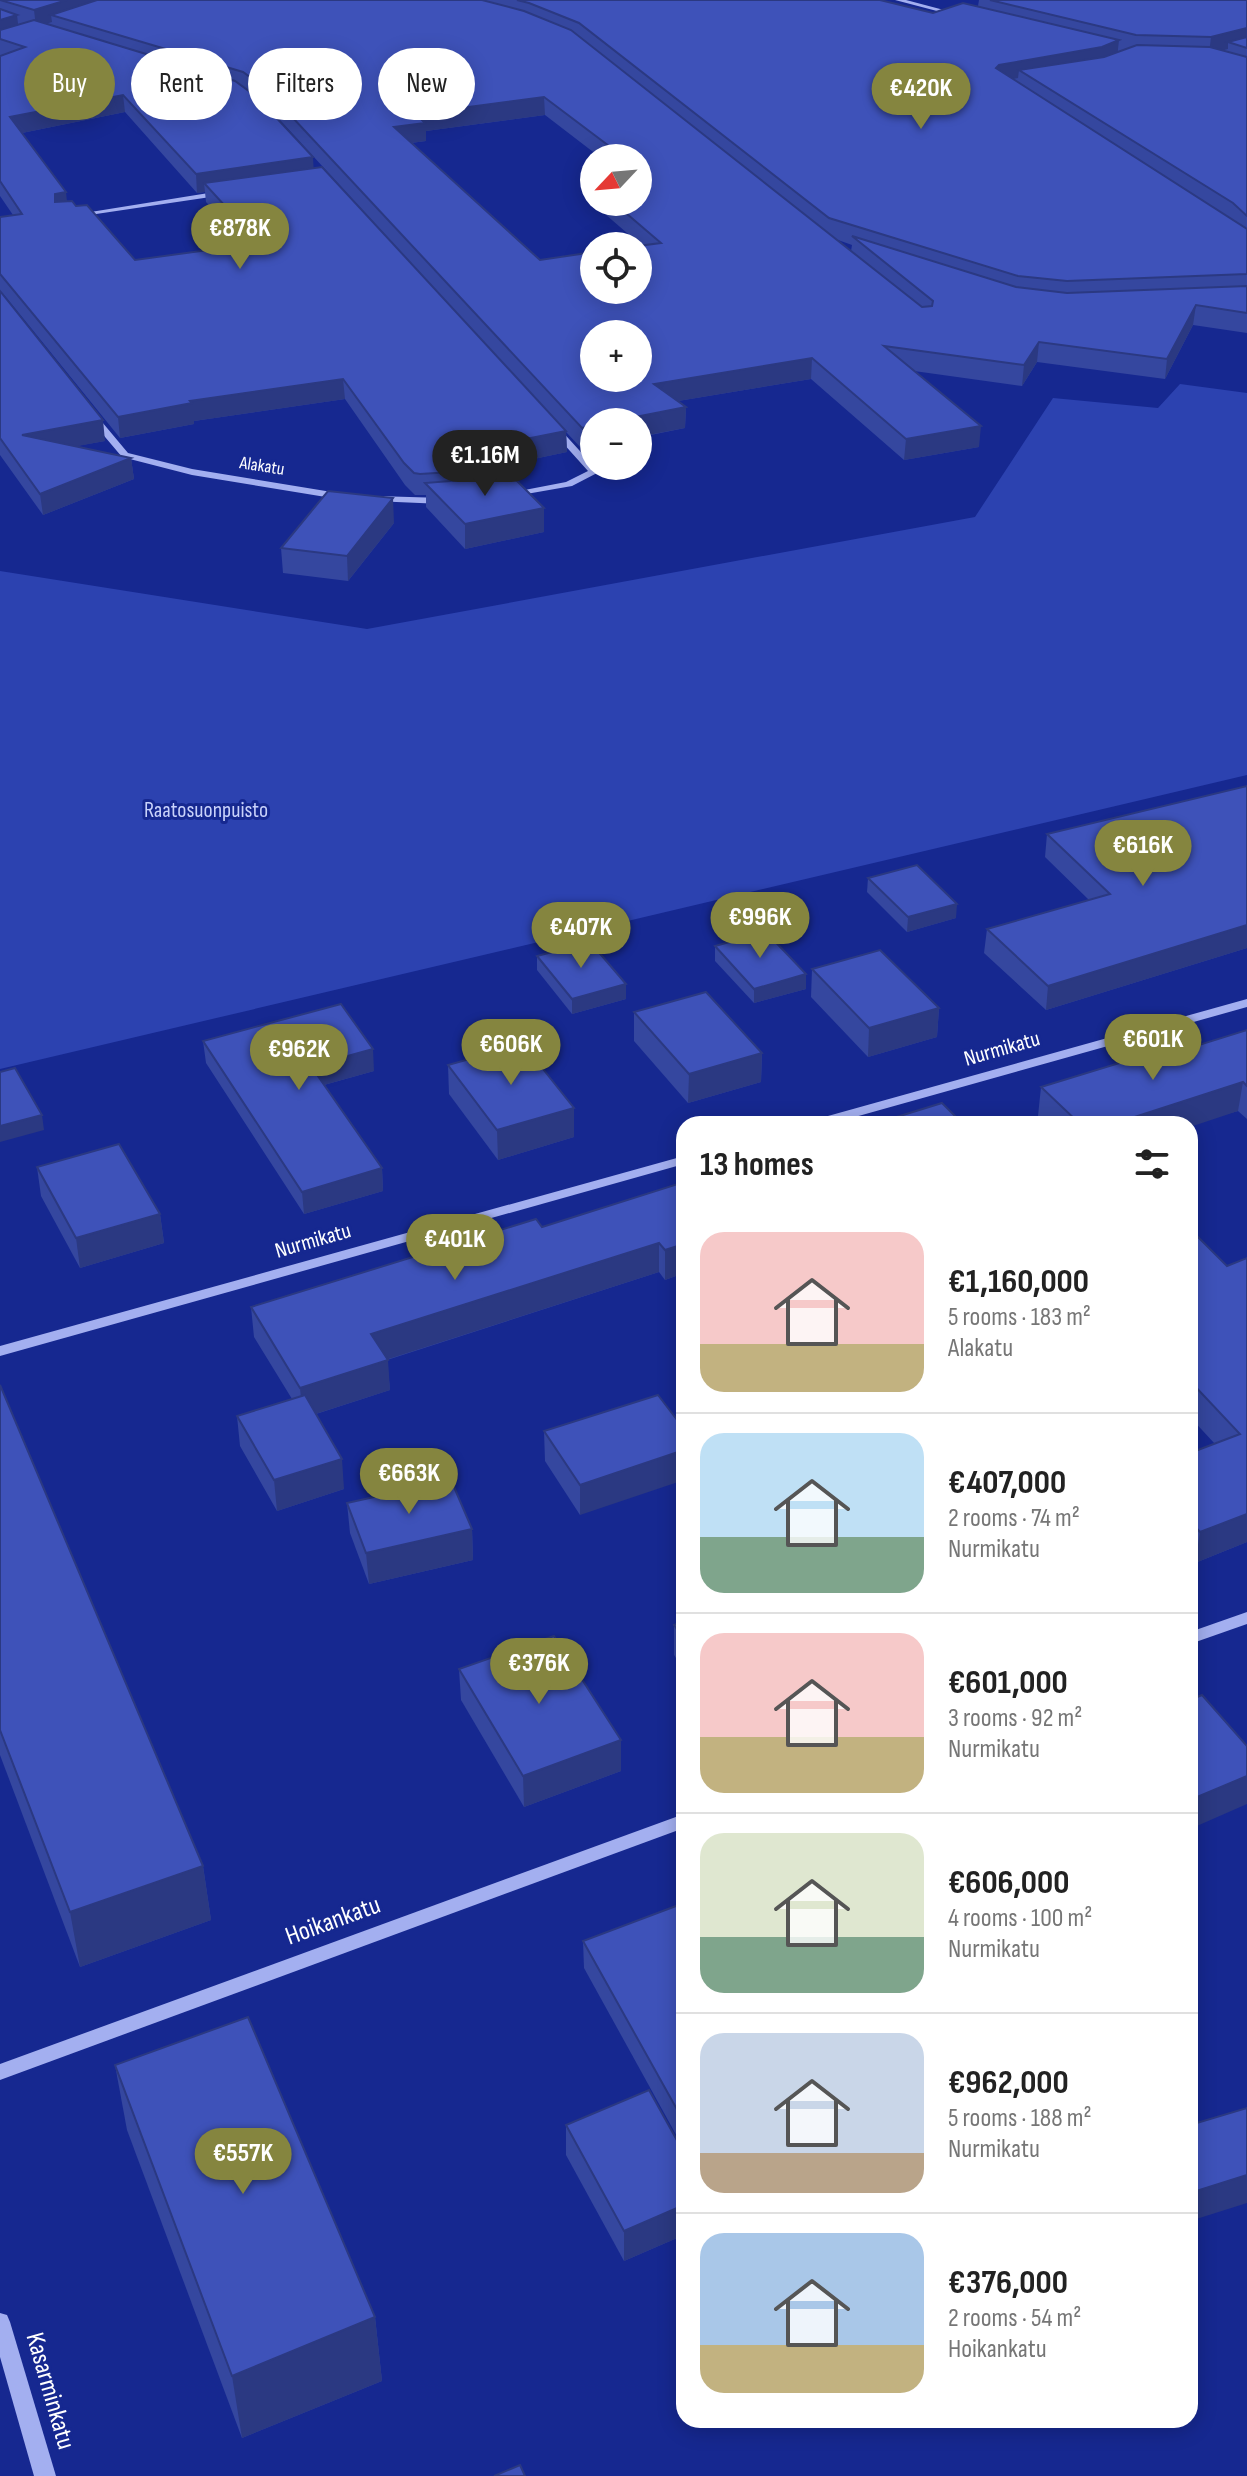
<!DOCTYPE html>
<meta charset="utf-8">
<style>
body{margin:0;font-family:"Sofia Sans Condensed",sans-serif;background:#f6f6f6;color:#222;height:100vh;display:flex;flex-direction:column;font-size:30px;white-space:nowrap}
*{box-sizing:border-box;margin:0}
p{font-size:26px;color:#767676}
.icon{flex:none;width:44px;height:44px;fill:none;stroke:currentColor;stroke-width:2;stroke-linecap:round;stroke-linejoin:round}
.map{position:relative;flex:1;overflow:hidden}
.details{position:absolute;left:676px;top:1116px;width:522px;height:1312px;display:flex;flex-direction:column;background:#fff;border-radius:24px;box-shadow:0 4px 20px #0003}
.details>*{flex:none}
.top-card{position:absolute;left:24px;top:48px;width:532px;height:72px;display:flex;gap:16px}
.needle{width:52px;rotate:244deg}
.fabs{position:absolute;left:580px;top:144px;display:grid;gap:16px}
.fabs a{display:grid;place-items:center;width:72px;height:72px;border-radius:50%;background:#fff;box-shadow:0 4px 20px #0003;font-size:40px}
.price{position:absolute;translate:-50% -68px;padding:0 18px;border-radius:28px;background:#85853f;color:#fff;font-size:26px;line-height:52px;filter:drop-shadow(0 2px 4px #0008)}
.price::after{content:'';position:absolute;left:50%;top:48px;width:24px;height:18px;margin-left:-12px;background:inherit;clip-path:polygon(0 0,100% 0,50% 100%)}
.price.selected{background:#222;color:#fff}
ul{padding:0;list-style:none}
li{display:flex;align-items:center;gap:24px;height:200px;padding:0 24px}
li+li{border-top:2px solid #e0e0e0}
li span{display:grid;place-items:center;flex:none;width:224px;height:160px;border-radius:24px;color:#555}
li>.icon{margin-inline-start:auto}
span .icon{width:96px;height:96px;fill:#fffc;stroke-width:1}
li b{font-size:34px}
h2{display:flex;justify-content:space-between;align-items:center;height:96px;padding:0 24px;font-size:34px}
.pill{padding:0 28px;border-radius:36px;background:#fff;box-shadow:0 4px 20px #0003;font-size:28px;line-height:72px}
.pill.selected{background:#85853f;color:#fff}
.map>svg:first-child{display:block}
.green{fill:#2c42b0}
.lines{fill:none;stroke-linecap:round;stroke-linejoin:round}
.minor{fill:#a3aff0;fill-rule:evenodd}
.wall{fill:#35479f;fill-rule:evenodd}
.shaded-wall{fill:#2b3982}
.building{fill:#3e52b9;stroke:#2b3982;stroke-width:2;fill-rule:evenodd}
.labels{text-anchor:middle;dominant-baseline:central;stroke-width:6;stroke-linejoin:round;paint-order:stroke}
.far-street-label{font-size:18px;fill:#fff;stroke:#162890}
.park-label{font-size:22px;fill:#c9d2fb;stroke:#162890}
.street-label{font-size:22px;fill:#fff;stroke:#162890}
.near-street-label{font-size:26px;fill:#fff;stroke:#162890}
</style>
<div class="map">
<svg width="1247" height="2476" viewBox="0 0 1247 2476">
<rect width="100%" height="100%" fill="#162890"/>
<path class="green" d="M1180,384L1247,393V775L0,1069V571L367,629L975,517L1053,398L1158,408Z"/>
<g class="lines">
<g class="minor">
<path d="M895,0H906L959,14L956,16Z"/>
<path d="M221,191L225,193L224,195L76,217L72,215Z"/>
<path d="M94,415L97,416L128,453L192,469L344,494L349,497L344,500L192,475L122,457L89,418Z"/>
<path d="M556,427L559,428L599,472L572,486L509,497V493L566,482L588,471L553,432V428Z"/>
<path d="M376,496L443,498L448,501L443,504L373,501V497Z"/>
<path d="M1247,999V1007L830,1124H808L810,1121Z"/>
<path d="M684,1156V1164L0,1356V1346Z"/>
<path d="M1247,1612V1624L1190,1644V1632Z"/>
<path d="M684,1814V1828L0,2080V2064Z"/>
<path d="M0,2313L7,2315L10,2322L56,2476H34L0,2357Z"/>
</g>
</g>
<g class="wall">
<path d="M0,0H880L933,13L978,6L979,0H1247V333L1193,325L1165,379L1037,362L1022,386L914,371L979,447L904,460L811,379L678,401L686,407L685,428L582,449L566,432L567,452L499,466L501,469L502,477L544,508V532L465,549L426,507V495H415L405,485L345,399L194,421V424L120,438L1,291L105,441L76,446L131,458L134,479L43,515L0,455V217L13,215L0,196V56H1L0,55ZM259,100L268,107L446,301L313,168ZM125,112L197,193L205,192L206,202L245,245L135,260L76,206L67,201L22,133ZM545,115L601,158H638V202H594V182H589L590,201L642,246L540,260L411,143L426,141V131ZM838,240L852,245L851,251Z"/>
<path d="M394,523L348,581L283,573L281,548Z"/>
<path d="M1247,786V948L1046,1010L984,953L987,929L1089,900L1045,857L1047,834Z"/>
<path d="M868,878L956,918L907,932L867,892Z"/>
<path d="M715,946L806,974V989L754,1003L715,961Z"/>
<path d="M537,956L626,999L572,1014L537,970Z"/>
<path d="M812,969L939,1008L937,1037L868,1057L811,997Z"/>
<path d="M634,1012L762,1053L761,1082L688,1103L634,1041Z"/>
<path d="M1247,1030V1119L1238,1111L1190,1124H1046L1038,1116L1041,1087L1148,1061Z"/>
<path d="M203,1041L374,1071L324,1085L382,1168L383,1191L304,1214L206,1063Z"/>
<path d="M448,1065L574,1108V1137L498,1160L449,1094Z"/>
<path d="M37,1167L160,1214L164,1243L80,1268L41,1196Z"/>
<path d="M684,1182V1273L665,1280L659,1272L387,1360L390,1390L316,1414L344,1489L277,1511L240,1446L237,1416L292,1399L254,1337L251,1307L542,1227Z"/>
<path d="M1190,1229L1227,1266L1247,1542L1195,1563L1190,1558V1453L1215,1444L1190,1417Z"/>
<path d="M0,1385L203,1866L211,1920L80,1967L0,1755Z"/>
<path d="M658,1395L580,1515L545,1461L544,1431Z"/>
<path d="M347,1503L472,1529L473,1560L369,1584L350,1533Z"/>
<path d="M684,1621V1670L674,1655V1625Z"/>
<path d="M459,1669L621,1771L524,1807L461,1700Z"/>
<path d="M684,1903V2138L679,2140L584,1968L583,1941Z"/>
<path d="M115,2065L375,2317L382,2381L242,2438L127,2130Z"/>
<path d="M566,2125L684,2153V2235L624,2261L566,2155Z"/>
</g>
<g class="shaded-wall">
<path d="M67,0H123L51,15L52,22L36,27L34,10Z"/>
<path d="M17,15L19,32L0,38V20Z"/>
<path d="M1247,28V44L1228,42V49L1209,54L1211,37Z"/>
<path d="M1119,40L1117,58L1019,70L1018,78L997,82L996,68L999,65Z"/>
<path d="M123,95L125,112L12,135L10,117Z"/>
<path d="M544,97L545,115L426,131V141L395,145L394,127L416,114Z"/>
<path d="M313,157L314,176L204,183L205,192L197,193L196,174Z"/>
<path d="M66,192L68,211L57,221L55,194Z"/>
<path d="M1196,305L1193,325L1165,379L1167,359Z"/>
<path d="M1039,342L1037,362L1022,386L1024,365Z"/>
<path d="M812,358L811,379L654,405V384Z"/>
<path d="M343,379L345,399L194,421V424L120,438L118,417L190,401Z"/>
<path d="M686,407L685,428L638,437V422H610Z"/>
<path d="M103,420L105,441L25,456L22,435Z"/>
<path d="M594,425V446L582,449V428Z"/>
<path d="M981,426L979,447L904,460L906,439Z"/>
<path d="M566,431L567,452L482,470L481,448Z"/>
<path d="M131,458L134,479L43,515L40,494Z"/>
<path d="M393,498L394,523L348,581L347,556Z"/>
<path d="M544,508V532L465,549V524Z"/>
<path d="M957,904L956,918L907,932L908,917Z"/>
<path d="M1247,925V948L1046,1010L1048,986Z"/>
<path d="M806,974V989L754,1003V989Z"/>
<path d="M626,984V999L572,1014V999Z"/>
<path d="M939,1008L937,1037L868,1057L869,1028Z"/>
<path d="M373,1049L374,1071L313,1088L311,1066Z"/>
<path d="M762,1053L761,1082L688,1103L689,1074Z"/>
<path d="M1243,1082L1238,1111L1190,1127V1124H1113Z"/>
<path d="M574,1108V1137L498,1160L497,1130Z"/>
<path d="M42,1115L44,1130L0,1142V1126Z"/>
<path d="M382,1168L383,1191L304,1214L302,1192Z"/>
<path d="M160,1214L164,1243L80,1268L76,1238Z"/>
<path d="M659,1243V1272L373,1364L371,1334Z"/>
<path d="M684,1244V1273L665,1280V1250Z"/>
<path d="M388,1360L390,1390L303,1418L300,1388Z"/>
<path d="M684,1450V1480L580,1515V1485Z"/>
<path d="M342,1459L344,1489L277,1511L274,1480Z"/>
<path d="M1247,1514V1542L1195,1563L1200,1532Z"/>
<path d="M472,1529L473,1560L369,1584L366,1553Z"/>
<path d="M621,1740V1771L524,1807L523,1776Z"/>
<path d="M1247,1776V1804L1190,1829V1800Z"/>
<path d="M203,1866L211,1920L80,1967L70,1912Z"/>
<path d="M684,2111V2138L679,2140V2113Z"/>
<path d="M1247,2175V2203L1190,2221V2193Z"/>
<path d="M684,2205V2235L624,2261V2231Z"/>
<path d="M375,2317L382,2381L242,2438L232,2376Z"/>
</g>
<g class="building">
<path d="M0,0H67L34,10Z"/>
<path d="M97,0H482L524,11L571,30L922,307L932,306L933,301L852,236L1016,287L1067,293L1247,286V313L1196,305L1167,359L1039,342L1024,365L884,346L981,426L906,439L812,358L654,384L686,407L610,422H594V425L582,428L266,89L243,72L51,15ZM544,97L625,158H638V168L647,174L638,176V202H613L661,243L638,246V290H594V252L540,260L394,127L425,123L416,114ZM594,334H638V378H594Z"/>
<path d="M517,0H880L933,13L963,3L1119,40L1102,47L999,65L996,68L1247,229V274L1067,281L1018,276L829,218L579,23L529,3Z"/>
<path d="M990,0H1247V28L1211,37L1136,35Z"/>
<path d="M0,9L17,15L0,20Z"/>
<path d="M34,20L235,81L257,97L313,157L196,174L123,95L10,117L66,192L55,194V202L72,201L76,206L87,205L135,260L259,243L204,183L322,167L566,431L481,448L501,469L420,474L414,473L404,463L343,379L190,401L192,403L118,417L0,274V217L22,214L0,181V56L25,47L0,39V30Z"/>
<path d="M1247,37V48L1228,42Z"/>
<path d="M1137,45L1210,47L1247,57V216L1233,203L1019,70L1104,57Z"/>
<path d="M0,291L103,420L22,435L131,458L40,494L0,438Z"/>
<path d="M512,476L544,508L465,524L425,483Z"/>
<path d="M328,491L393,498L347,556L281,548Z"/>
<path d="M1247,786V925L1048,986L987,929L1110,894L1047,834Z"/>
<path d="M917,865L957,904L908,917L868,878Z"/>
<path d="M766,932L806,974L754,989L715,946Z"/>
<path d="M590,942L626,984L572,999L537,956Z"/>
<path d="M880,950L939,1008L869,1028L812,969Z"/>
<path d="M706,992L762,1053L689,1074L634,1012Z"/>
<path d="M341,1004L373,1049L311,1066L382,1168L302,1192L203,1041Z"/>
<path d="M1247,1030V1086L1243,1082L1113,1124H1080L1041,1087L1142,1056L1148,1061Z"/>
<path d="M523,1044L574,1108L497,1130L448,1065Z"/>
<path d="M15,1068L42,1115L0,1126V1072Z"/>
<path d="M942,1103L963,1124H874Z"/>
<path d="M119,1144L160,1214L76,1238L37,1167Z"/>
<path d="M684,1182V1244L665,1250L659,1243L371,1334L388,1360L300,1388L251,1307L536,1219L542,1227Z"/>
<path d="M1190,1229L1227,1266L1247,1258V1514L1200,1532L1190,1521V1453L1240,1434L1190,1381Z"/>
<path d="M0,1385L203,1866L70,1912L0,1730Z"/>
<path d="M305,1395L342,1459L274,1480L237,1416Z"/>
<path d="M658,1395L684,1429V1450L580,1485L544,1431Z"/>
<path d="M451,1480L472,1529L366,1553L347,1503Z"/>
<path d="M684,1621V1639L674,1625Z"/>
<path d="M554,1636L621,1740L523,1776L459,1669Z"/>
<path d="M1202,1695L1247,1746V1776L1190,1800V1700Z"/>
<path d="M684,1903V2111L679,2113L583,1941Z"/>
<path d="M248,2017L375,2317L232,2376L115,2065Z"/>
<path d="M649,2090L684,2153V2205L624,2231L566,2125Z"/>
<path d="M1247,2108V2175L1190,2193V2125Z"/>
<path d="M520,2465L525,2476H494Z"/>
</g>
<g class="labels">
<g class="far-street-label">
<text transform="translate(262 466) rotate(9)">Alakatu</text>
</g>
<g class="park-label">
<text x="206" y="810">Raatosuonpuisto</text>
</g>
<g class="street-label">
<text transform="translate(1002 1049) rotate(-16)">Nurmikatu</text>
<text transform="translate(313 1241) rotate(-16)">Nurmikatu</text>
</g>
<g class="near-street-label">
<text transform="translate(333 1921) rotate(-20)">Hoikankatu</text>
<text transform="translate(50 2391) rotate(74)">Kasarminkatu</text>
</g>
</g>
</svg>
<div class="fabs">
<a><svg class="needle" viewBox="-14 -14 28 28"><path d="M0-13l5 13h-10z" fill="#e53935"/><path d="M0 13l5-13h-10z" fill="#767676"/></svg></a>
<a><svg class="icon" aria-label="locate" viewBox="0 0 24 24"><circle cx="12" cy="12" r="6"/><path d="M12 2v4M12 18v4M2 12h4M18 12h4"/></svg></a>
<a>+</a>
<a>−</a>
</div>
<b class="price" style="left:921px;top:131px">€420K</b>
<b class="price" style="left:240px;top:271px">€878K</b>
<b class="price selected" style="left:485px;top:498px">€1.16M</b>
<b class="price" style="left:1143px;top:888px">€616K</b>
<b class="price" style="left:760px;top:960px">€996K</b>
<b class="price" style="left:581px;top:970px">€407K</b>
<b class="price" style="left:1153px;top:1082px">€601K</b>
<b class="price" style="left:511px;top:1087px">€606K</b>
<b class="price" style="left:299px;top:1092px">€962K</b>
<b class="price" style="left:455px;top:1282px">€401K</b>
<b class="price" style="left:409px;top:1516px">€663K</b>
<b class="price" style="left:539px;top:1706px">€376K</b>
<b class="price" style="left:243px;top:2196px">€557K</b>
<div class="top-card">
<a class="pill selected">Buy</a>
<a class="pill">Rent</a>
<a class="pill">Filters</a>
<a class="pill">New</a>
</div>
<section class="details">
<h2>13 homes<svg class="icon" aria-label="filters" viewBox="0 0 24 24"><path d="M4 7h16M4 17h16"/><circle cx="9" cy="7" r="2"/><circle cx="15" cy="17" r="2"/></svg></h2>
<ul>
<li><span style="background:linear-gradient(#f6c9c9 70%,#c2b280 0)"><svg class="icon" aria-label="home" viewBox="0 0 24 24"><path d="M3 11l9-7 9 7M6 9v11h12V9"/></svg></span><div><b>€1,160,000</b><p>5 rooms · 183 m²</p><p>Alakatu</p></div></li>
<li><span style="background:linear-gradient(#bfe0f5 65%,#7fa58c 0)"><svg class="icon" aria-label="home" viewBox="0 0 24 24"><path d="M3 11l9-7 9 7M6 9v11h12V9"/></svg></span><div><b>€407,000</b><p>2 rooms · 74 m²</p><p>Nurmikatu</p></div></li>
<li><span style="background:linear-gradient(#f6c9c9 65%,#c2b280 0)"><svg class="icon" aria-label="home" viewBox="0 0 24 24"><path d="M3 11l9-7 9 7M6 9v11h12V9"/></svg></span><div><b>€601,000</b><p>3 rooms · 92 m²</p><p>Nurmikatu</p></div></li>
<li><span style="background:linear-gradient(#dfe7d0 65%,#7fa58c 0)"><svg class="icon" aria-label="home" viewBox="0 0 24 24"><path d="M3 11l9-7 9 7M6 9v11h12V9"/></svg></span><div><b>€606,000</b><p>4 rooms · 100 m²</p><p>Nurmikatu</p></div></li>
<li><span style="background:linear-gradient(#c9d6e8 75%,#b9a48a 0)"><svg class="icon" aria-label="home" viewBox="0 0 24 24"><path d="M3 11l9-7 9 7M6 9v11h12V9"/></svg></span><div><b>€962,000</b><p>5 rooms · 188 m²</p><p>Nurmikatu</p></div></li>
<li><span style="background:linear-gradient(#a9c7e8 70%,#c2b280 0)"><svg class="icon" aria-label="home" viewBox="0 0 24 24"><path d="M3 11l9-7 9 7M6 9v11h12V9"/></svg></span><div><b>€376,000</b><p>2 rooms · 54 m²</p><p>Hoikankatu</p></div></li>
</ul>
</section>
</div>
